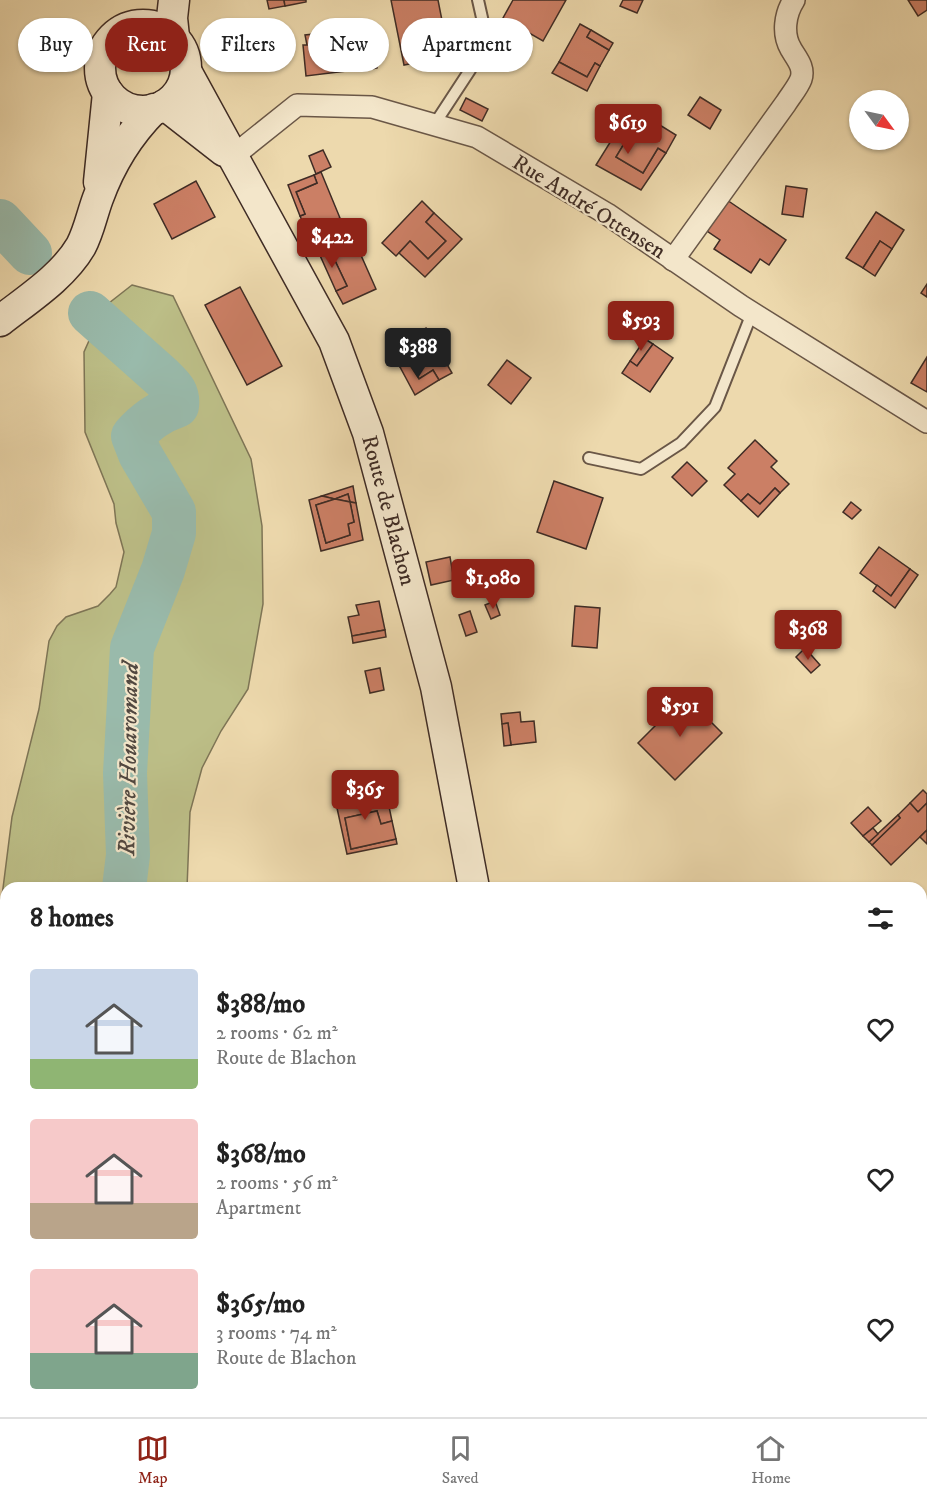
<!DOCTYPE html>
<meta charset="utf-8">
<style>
body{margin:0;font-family:"IM FELL DW Pica",serif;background:#f6f6f6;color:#222;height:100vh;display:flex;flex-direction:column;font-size:22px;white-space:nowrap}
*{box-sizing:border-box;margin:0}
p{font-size:20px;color:#767676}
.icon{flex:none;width:33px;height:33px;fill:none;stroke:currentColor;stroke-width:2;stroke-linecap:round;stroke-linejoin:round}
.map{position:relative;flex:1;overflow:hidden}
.panel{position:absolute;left:0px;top:882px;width:927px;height:536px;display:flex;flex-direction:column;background:#fff;border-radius:18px 18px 0 0;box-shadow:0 2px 4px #0004}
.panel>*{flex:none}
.top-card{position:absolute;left:18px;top:18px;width:600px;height:54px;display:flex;gap:12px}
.needle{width:39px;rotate:123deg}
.buttons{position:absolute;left:849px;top:90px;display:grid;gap:12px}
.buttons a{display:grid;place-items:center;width:60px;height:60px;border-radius:50%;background:#fff;box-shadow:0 2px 4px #0004;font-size:30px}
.price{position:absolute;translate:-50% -51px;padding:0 14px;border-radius:6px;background:#8f2418;color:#fff;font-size:20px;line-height:39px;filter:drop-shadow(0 2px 3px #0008)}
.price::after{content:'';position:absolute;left:50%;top:36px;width:18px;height:14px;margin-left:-9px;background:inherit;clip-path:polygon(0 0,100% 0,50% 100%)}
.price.active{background:#222;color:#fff}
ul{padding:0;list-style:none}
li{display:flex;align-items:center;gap:18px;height:150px;padding:0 30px}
li span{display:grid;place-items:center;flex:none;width:168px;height:120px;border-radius:6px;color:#555}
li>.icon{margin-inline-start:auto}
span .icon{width:72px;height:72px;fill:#fffc;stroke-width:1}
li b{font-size:26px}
h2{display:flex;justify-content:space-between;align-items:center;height:72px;padding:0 30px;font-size:26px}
.pill{padding:0 21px;border-radius:27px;background:#fff;box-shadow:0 2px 4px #0004;font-size:21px;line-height:54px}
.pill.active{background:#8f2418;color:#fff}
.dock{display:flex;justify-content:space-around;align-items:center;height:84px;border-top:2px solid #e0e0e0;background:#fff;font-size:16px;color:#767676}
.dock a{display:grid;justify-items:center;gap:3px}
.dock .active{color:#8f2418}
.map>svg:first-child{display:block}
.green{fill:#bcbe87;stroke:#7e7556;stroke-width:1.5}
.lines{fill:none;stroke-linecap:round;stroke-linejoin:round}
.river{stroke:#99baab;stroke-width:44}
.building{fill:#cb7f65;stroke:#3f2c25;stroke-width:1.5}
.lane-casing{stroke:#6a5747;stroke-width:14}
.street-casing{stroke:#6a5747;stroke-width:24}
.secondary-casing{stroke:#3f2c25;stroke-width:33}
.lane{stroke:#f3e6ca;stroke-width:10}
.street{stroke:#f3e6ca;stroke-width:21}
.secondary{stroke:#f3e6ca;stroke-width:30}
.labels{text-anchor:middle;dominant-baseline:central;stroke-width:4.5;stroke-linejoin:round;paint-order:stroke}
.street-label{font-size:22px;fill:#3f2c25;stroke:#f3e6ca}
.water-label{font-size:24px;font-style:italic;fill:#514840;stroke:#f3e6ca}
</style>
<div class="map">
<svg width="927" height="1417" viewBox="0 0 927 1417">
<rect width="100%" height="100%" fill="#edd9ad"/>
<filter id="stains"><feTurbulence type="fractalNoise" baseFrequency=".00333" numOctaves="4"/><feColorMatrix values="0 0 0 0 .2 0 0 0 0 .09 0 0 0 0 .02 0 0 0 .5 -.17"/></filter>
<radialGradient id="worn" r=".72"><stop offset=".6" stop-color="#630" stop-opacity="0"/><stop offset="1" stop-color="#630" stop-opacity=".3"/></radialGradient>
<path class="green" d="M132,285L173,296L251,459L262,526L263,604L248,689L221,731L202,768L190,812L187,888H6V1412H13L9,1417H0V1103L2,1056L0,1008V912L12,817L39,709L49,641L57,626L66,617L98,606L110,594L116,587L124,552L116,523L114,504L85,432L84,352L104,307Z"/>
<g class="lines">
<g class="river">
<path d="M0,221L30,253"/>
<path d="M90,313L162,377C171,386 179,392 177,406C159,412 145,422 133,436L140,454L174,512V533L163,570L132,648L125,773L128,855L124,888"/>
<path d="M0,1304L6,1297"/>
</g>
</g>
<g class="building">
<path d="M267,0H284L285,6L269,9Z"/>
<path d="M284,0H306V2L285,6Z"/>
<path d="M391,0H438L449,56L404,65Z"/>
<path d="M513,0H566L543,41L503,18Z"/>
<path d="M623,0H643L637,13L620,6Z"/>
<path d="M908,0H927V10L918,16Z"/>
<path d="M580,24L591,30L587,37L609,50L600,66L595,63L587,77L559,62Z"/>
<path d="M591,30L613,43L609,50L587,37Z"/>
<path d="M342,31L346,71L306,76L303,45H307L305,35Z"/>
<path d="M376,37L377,68L366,70L363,38Z"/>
<path d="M363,38L366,70L346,71L343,41Z"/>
<path d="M559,62L587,77L595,63L600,66L587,91L552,73Z"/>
<path d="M700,97L721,110L710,129L688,115Z"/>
<path d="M466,98L488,109L482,121L460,110Z"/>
<path d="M632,107L642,114L616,157L643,173L658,148L666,153L641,190L596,165Z"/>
<path d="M642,114L676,135L666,153L658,148L643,173L616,157Z"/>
<path d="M323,150L331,167L316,174L309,156Z"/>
<path d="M321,172L340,218L307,232L300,216L305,214L296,192L317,183L314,175Z"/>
<path d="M314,175L317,183L296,192L305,214L300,216L288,185Z"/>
<path d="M196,181L215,217L172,239L154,204Z"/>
<path d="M786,186L807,189L803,217L782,214Z"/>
<path d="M724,198L786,240L769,265L760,259L751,273L714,249L720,240L704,229Z"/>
<path d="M422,201L434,213L426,222L446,241L428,259L410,241L396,256L382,243Z"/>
<path d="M876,212L904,230L892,249L880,241L863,268L846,258Z"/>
<path d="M434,213L462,239L425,277L399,253L410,241L428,259L446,241L426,222Z"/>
<path d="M352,235L376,289L343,304L336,291L347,286L328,246Z"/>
<path d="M880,241L892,249L875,276L863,268Z"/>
<path d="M328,246L347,286L336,291L318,251Z"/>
<path d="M927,284V297L921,293Z"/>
<path d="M240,287L282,366L247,385L205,305Z"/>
<path d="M426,328L452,373L439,380L433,370L419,379L408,362L400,367L390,350Z"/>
<path d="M645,339L653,344L637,366L630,361Z"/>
<path d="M653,344L673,358L650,392L622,373L630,361L637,366Z"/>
<path d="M927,357V392L911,383Z"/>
<path d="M507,360L531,378L511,404L488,385Z"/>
<path d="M408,362L419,379L433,370L439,380L415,395L400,367Z"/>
<path d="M755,440L777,461L771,467L789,484L780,493L775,488L760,504L748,494L741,501L724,485L735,474L728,468Z"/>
<path d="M687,462L707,481L692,496L672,477Z"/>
<path d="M554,481L603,498L586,549L537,532Z"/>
<path d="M353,486L356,503L350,502L348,494L335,499L322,496Z"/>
<path d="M775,488L780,493L758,517L741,501L748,494L760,504Z"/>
<path d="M348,494L350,502L335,499Z"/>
<path d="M322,496L335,499L316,505L326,543L350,535L348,524L354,522L350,502L356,503L363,540L321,551L309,500Z"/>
<path d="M335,499L350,502L354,522L348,524L350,535L326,543L316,505Z"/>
<path d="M851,502L861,510L852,519L843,512Z"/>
<path d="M879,547L910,569L891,596L860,573Z"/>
<path d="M450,557L454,580L431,585L426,562Z"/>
<path d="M910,569L918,575L895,608L873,591L877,585L891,596Z"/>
<path d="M379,601L385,630L352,636L348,617L359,615L356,605Z"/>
<path d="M495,601L500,615L491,619L485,605Z"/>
<path d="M575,606L600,608L597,648L572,646Z"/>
<path d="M470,611L477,632L466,636L459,615Z"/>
<path d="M385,630L386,637L353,643L352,636Z"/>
<path d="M805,648L820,665L811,673L796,657Z"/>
<path d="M380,668L384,690L370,693L365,671Z"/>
<path d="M685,696L722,733L675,780L638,743Z"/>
<path d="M520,712L521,722L534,721L536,742L511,745L508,723L502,724L501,714Z"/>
<path d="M508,723L511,745L504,746L502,724Z"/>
<path d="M923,790L927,794V803L918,812L910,803Z"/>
<path d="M387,797L392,821L381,824L377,811L345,818L351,849L396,839L397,844L347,854L337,808Z"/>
<path d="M910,803L918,812L927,803V830L891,865L872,845L900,818L898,815Z"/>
<path d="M868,807L881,821L863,836L851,823Z"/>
<path d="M377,811L381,824L392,821L396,839L351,849L345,818Z"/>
<path d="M898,815L900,818L872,845L869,842Z"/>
<path d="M873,828L878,834L869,842L863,836Z"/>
<path d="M927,830V844L920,837Z"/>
<path d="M927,968V987L921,980V973Z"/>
<path d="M927,1069V1095L921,1086V1073Z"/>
<path d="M927,1217V1231L921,1225Z"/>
<path d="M921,1225L927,1231V1255L923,1259L921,1258Z"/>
<path d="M801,1412H827L836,1417H798Z"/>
</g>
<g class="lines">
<defs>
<g id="lane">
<path d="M434,125L470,70L485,31L478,0"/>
<path d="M589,458L641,469L681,443L715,407L752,313"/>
<path d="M921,1302L927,1309"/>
</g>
<g id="street">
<path d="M232,157L297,105L372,107L477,137L607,214L741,306L927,422"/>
<path d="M673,260L786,103C791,95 798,87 801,79C805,67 796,58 791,49C782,34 785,14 794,0"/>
<path d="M921,1385L927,1376"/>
<path d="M171,1416L186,1412"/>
<path d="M900,1417L904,1412"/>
</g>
<g id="secondary">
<circle cx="143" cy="68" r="43"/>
<path d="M174,37L172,18L174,0"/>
<path id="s1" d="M186,71L334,341L368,433L436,687L474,888"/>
<path d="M165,105L224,151"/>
<path d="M99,182L108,93"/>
<path d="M0,321C28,299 63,277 81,246C89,231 92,214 98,198C110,165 129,134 154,109"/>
<path d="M586,1412L587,1417"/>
</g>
</defs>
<use href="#lane" class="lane-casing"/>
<use href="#street" class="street-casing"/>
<use href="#secondary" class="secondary-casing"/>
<use href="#lane" class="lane"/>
<use href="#street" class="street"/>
<use href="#secondary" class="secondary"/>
</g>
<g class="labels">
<g class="street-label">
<text transform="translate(589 207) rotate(32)">Rue André Ottensen</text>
<text stroke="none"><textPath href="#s1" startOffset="486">Route de Blachon</textPath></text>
</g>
<g class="water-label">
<text transform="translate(129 759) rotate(-89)">Rivière Houaromand</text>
</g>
</g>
<rect width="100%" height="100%" filter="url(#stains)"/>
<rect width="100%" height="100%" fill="url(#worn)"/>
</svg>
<div class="buttons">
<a><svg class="needle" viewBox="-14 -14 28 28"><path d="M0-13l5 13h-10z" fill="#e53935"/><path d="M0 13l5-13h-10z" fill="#767676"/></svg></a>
</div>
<b class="price" style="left:628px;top:155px">$619</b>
<b class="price" style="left:332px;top:269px">$422</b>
<b class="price" style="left:641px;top:352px">$593</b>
<b class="price active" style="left:418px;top:379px">$388</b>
<b class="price" style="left:493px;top:610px">$1,080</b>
<b class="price" style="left:808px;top:661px">$368</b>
<b class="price" style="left:680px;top:738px">$591</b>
<b class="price" style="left:365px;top:821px">$365</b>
<div class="top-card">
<a class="pill">Buy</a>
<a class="pill active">Rent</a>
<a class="pill">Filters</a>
<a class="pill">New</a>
<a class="pill">Apartment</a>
</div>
<section class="panel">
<h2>8 homes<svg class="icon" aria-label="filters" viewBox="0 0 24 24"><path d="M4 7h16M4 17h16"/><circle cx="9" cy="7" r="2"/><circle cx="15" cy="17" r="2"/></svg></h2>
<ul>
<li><span style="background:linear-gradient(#c9d6e8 75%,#8fb573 0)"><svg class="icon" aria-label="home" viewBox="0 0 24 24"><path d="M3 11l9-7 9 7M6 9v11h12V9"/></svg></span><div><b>$388/mo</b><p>2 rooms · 62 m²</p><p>Route de Blachon</p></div><svg class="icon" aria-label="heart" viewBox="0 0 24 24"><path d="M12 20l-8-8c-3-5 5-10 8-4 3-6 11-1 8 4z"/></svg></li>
<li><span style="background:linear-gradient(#f6c9c9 70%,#b9a48a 0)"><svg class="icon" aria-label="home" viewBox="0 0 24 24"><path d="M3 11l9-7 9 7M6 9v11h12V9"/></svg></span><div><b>$368/mo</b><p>2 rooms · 56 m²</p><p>Apartment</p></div><svg class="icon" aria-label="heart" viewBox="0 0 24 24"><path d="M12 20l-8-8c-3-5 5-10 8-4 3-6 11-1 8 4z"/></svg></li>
<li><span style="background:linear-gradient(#f6c9c9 70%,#7fa58c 0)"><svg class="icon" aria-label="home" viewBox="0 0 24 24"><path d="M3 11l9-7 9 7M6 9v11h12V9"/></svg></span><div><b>$365/mo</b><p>3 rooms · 74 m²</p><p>Route de Blachon</p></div><svg class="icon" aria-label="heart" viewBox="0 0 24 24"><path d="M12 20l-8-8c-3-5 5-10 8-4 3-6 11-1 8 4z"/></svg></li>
</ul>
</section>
</div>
<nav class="dock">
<a class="active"><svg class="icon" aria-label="map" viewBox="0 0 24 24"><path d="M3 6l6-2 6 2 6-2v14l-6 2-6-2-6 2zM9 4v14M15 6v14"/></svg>Map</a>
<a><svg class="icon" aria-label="saved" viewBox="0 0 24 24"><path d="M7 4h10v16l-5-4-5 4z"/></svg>Saved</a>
<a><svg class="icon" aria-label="home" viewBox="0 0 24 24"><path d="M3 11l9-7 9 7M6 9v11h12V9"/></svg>Home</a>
</nav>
